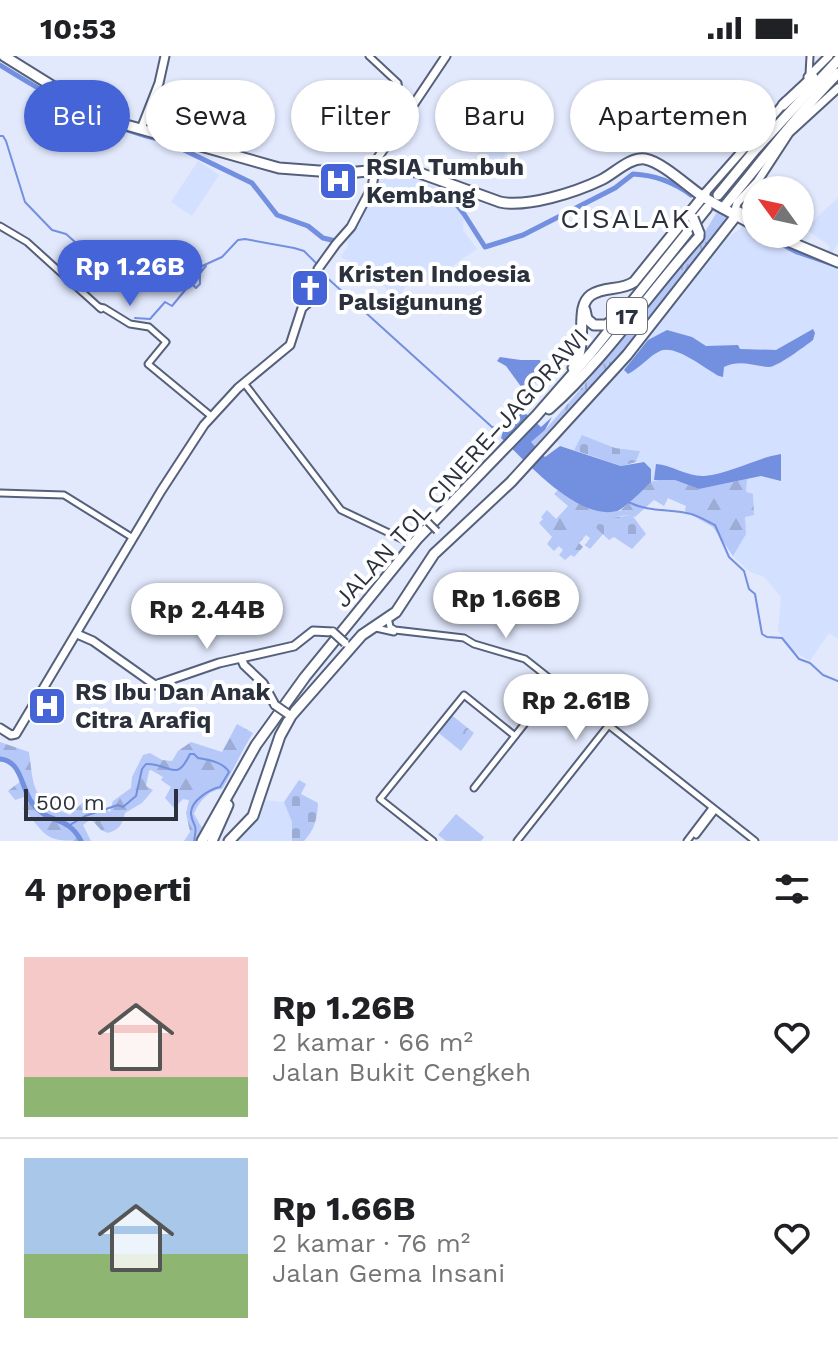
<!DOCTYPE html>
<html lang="id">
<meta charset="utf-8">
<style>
body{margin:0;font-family:"Work Sans",sans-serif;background:#f6f6f6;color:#202124;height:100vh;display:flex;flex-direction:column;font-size:30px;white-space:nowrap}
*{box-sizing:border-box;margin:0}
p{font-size:26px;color:#757577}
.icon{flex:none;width:44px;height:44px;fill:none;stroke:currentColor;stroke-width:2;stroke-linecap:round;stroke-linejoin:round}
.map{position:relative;height:785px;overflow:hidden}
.sheet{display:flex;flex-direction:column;background:#fff;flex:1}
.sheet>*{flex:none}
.hud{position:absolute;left:24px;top:24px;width:790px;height:72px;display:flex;gap:16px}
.needle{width:52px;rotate:303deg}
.controls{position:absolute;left:742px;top:120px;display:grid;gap:16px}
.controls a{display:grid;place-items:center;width:72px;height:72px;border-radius:50%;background:#fff;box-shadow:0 2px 6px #0004;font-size:40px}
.scale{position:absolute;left:24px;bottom:20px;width:154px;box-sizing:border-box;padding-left:8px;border:4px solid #2c313e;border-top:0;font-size:22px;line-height:28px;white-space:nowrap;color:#2c313e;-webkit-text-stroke:6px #fff;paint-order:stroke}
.price{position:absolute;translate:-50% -68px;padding:0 18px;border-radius:28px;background:#fff;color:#222;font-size:26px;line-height:52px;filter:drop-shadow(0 2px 4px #0008)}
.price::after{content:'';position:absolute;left:50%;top:48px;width:24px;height:18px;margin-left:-12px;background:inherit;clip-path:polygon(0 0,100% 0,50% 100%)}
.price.active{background:#4564d7;color:#fff}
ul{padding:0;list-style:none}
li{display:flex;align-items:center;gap:24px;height:200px;padding:0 24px}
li+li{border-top:2px solid #e0e0e0}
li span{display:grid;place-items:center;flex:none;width:224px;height:160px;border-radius:0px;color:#555}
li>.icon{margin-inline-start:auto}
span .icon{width:96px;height:96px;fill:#fffc;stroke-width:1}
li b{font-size:34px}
h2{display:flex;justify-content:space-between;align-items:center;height:96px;padding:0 24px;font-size:34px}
.pill{padding:0 28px;border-radius:36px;background:#fff;box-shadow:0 2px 6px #0004;font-size:28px;line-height:72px}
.pill.active{background:#4564d7;color:#fff}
.status{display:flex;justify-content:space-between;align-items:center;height:56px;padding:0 40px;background:#fff;direction:ltr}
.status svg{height:22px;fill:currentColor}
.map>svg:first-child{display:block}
.built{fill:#d3e0ff}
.grass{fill:url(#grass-tufts)}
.forest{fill:url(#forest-firs)}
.cemetery{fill:url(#cemetery-stones)}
.park{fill:url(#park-crowns)}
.pitch{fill:#b5c8f7}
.water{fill:#738fe0}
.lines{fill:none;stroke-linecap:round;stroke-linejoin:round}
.stream{stroke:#738fe0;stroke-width:2}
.river{stroke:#738fe0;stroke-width:5}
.highway-tunnel{stroke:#bec4d7;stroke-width:9;stroke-dasharray:9 4.5;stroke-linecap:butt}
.minor-casing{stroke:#55607b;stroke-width:9}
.major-casing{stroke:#55607b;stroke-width:11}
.highway-casing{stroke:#55607b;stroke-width:13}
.minor{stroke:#fff;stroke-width:5}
.major{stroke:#fff;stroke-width:7}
.highway{stroke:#fff;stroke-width:9}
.minor-bridge-casing{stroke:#55607b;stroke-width:9;stroke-linecap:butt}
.major-bridge-casing{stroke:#55607b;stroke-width:11;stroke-linecap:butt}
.highway-bridge-casing{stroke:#55607b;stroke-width:13;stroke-linecap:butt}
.minor-bridge{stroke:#fff;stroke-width:5}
.major-bridge{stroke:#fff;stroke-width:7}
.highway-bridge{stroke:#fff;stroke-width:9}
.labels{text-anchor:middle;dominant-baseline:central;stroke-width:8;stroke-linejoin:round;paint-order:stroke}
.shield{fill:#fff;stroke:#6b6f78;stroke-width:2}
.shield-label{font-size:22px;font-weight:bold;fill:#2c313e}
.poi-label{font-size:24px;font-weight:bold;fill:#2c313e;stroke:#fff;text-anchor:start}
.street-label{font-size:24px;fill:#2c313e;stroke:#fff}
.quarter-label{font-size:28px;letter-spacing:2px;fill:#2c313e;stroke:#fff}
</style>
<div class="status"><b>10:53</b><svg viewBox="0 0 49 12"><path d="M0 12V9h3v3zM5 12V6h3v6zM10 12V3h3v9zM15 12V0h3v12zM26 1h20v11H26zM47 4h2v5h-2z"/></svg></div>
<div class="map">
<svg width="838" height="785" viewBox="0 0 838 785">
<defs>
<pattern id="grass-tufts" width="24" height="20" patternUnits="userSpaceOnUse" patternTransform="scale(2)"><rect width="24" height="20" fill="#b5c8f7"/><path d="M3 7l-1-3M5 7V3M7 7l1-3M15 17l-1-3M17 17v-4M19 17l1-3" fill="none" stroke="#9cacd5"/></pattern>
<pattern id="forest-firs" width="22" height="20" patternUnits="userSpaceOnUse" patternTransform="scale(2)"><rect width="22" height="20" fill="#b5c8f7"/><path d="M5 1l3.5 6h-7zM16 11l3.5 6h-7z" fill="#9cacd5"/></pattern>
<pattern id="cemetery-stones" width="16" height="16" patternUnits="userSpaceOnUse" patternTransform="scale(2)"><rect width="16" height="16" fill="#b5c8f7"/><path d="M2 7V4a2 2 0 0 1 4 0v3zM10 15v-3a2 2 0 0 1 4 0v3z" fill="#9cacd5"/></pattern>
<pattern id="park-crowns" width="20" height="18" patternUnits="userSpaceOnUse" patternTransform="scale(2)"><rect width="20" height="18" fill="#b5c8f7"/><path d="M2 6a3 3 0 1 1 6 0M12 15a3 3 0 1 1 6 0" fill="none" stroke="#9cacd5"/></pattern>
</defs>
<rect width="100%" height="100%" fill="#e2e9fd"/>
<g class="built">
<path d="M513,27L519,33L509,46L513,51L516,49L529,61L502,103L499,101L494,106L489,102L479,113L473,106L479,96L443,69L459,48L452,42L457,36L473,49L479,44L477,41L486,34L501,49L506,44L503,40Z"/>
<path d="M198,105L219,119L192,160L171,146Z"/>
<path d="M384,119L418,123L439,133L464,162L463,174L477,193L451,211L434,230L423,220L417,225L412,222L397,242L364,213L341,201L349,188L346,186L377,132L380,121Z"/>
<path d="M838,142V187L831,199L827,198L830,190L807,174L818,160Z"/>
<path d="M744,170L753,175L756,172V178H766L838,208V583L829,577L810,605L793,595L778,575L781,541L764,521L750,516L733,500L713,471L685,455L686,450L668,442L664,450L654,443L636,438L651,426L644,406H636L640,395L615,392L582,379L574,394L560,390L557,385L622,314L727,182Z"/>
<path d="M263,744L284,746L288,752L292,766V785H234L254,766Z"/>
</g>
<path class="grass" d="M717,156L731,163L623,302L538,394L531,386L545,374L591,321L639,256L700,184Z"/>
<g class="forest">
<path d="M662,423L675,424L699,433L747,423L746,436L753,438L754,459L745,461L746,478L733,500L713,471L685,455L686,450L668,442L664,450L654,444L635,461C621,456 608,464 596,472L603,478L590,493L585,489L590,482L586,479L579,487L583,491L574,501L571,499L565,504L559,499L563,494L559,490L554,495L547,488L552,481L539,467L543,463L541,461L547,454L556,463L568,450L554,438L558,434L567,441L620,455L651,426Z"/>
<path d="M237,668L253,677C241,696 233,715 222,733C208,734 199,746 194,758L202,772L195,785H184L190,776L186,757L189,744L183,743L174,752L165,742L171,731L161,724L163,721L151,714L149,715L146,730L153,734L142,747L125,757C122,769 120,773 108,777L101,774L91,763L83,769L91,785C45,785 50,785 23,752L28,748L24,741L15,744L8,735L22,724L10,705L4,704L0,706V686L29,696C34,734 32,743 70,759L84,745L91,744L110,756L113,745L131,732L132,721L143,699L150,697L162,704L172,705L178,695L191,686L222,696Z"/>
</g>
<g class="cemetery">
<path d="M582,379L615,392L640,395L636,406L622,410L574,394Z"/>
<path d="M632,459L646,478L632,493L614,481L609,484L596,472L602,460L611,462Z"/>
<path d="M299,724L306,728L301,738L318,747C317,763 315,773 304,785H292V766L284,746Z"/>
</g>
<path class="park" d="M449,657L474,677L461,695L435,674Z"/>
<path class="pitch" d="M456,758L484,781L481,785H446L438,779Z"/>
<g class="water">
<path d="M813,273L815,277L813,284C804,291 777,311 769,311C753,310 740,303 724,311L723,321L719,320C705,313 676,288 660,295C649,300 640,312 628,318L624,314L648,284L667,274L692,281L706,290L738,289L740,293L776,294Z"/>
<path d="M500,301L521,304H540L544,319L535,327H528L522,332L506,310L497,305Z"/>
<path d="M515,348L541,371L552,361L545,374L531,386L545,401L560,390L621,410L644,406L651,413V426C645,432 624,453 617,455C578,465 527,406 501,382L508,358Z"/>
<path d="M781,398V425L761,420L699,433L675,424H654L656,408C672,409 688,421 704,420C732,417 756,402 781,398Z"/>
</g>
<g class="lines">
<g class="stream">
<path d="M0,80H3L6,85L25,146L52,174L66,178L100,208L121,214L147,210L169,214L194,207L200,211L222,201L238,184L245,183L294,192L304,195L317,208"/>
<path d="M38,192L57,210"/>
<path d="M321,213L324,219L492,371L503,373"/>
<path d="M193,229L196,232L200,228V217L206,210"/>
<path d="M135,262L150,263L165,246L172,250L191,227"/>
<path d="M628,446C648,456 670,453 691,458C699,460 708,466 715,469L729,501L744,515L749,533L755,538L762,578L767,581L782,582L799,603L810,607L823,619L838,625"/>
<path d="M70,769L85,760L118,749L123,751L136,740L142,713L146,708C170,707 176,728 190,698H194L198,702C209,704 223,706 229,716L220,731C210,733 190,745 191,758C193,772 198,765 194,785"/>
</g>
<g class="river">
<path d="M0,9C53,42 104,71 166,85L170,90L182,93L252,127L277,159L308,170L323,182L340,186L354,172"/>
<path d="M439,127L464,158L485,191L523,179L615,132L633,118C654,119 675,127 691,139"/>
<path d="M762,178L797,196L838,210"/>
<path d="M0,703C22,705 21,732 32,747C48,769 67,758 81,785"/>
</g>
<path class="highway-tunnel" d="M712,154L722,141"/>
<defs>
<g id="minor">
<path d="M369,0L398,27L402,63"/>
<path d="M809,19L810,0"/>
<path d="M0,170L27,186L101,253"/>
<path d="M99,251L104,252L130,268L149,271L166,286L148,308L211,360"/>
<path d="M244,327L341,454L406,485L424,462L427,465"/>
<path d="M0,437L64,439L133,482"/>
<path d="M389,566L390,571L395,574L464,582L474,588L525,603L755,785"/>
<path d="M376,572L394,576"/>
<path d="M474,732L556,628"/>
<path d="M696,779L715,754"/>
<path d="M433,785L380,743L464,639L515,680"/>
<path d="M517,785L608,670"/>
<path d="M687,785L712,752"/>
</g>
<g id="major">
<path d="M808,21L829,0"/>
<path d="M141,73L159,27L165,0"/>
<path d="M371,112L446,0"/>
<path d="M705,137L786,45"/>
<path d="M735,154L737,147L757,126L789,77L838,32"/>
<path d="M77,578L93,585L155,629L219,607L294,590L313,575L333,576"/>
<path d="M241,602L244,609L263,627L275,649"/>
<path d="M0,672L11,679L16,678L161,435L204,369L238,332L290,289L302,252L316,240L318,213L336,188L351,171L372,131L375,114"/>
</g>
<g id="highway">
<path d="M4,0L99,59L119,67L279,112L346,117L390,113L417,116L500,146C527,152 576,136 601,124C614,118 629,101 645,103C662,106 687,130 702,140C719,151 738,160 756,170"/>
<path d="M783,49L813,21"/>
<path d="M718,139L755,94L838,4"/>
<path d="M723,152C761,106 796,60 838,17"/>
<path d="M771,178L838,206"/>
<path d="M585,254L587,263L594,269H606L614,263"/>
<path d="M573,312C590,287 573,252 591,239C604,230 621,235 634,226L705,138"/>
<path d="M549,353C606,302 648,238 699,181V177"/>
<path d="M202,785L256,689L305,621L418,482L536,360L591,297L707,152"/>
<path d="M212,785L228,749"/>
<path d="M229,785L253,760L280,680L291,660L362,579L396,556L434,498L511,426L627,299L739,156"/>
</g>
</defs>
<use href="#minor" class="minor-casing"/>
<use href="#major" class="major-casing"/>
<use href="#highway" class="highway-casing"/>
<use href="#minor" class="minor"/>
<use href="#major" class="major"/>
<use href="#highway" class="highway"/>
<defs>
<path id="minor-bridge" d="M427,465L437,475"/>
<g id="major-bridge">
<path d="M333,576L345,587"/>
<path d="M275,649L288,658"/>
</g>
<path id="highway-bridge" d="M693,162L699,177"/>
</defs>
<use href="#minor-bridge" class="minor-bridge-casing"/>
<use href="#major-bridge" class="major-bridge-casing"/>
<use href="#highway-bridge" class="highway-bridge-casing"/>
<use href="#minor-bridge" class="minor-bridge"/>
<use href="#major-bridge" class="major-bridge"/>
<use href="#highway-bridge" class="highway-bridge"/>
</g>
<defs>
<symbol id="hospital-square" viewBox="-11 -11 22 22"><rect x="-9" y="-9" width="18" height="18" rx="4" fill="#4564d7" stroke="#fff"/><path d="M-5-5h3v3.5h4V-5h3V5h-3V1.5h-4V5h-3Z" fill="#fff"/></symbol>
<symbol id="church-square" viewBox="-11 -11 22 22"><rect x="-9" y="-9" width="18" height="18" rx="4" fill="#4564d7" stroke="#fff"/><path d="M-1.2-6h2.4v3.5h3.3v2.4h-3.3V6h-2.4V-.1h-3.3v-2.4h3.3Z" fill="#fff"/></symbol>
</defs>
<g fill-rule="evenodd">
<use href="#hospital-square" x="316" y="103" width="44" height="44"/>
<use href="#church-square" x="288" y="210" width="44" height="44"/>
<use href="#hospital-square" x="25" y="628" width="44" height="44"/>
</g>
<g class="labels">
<rect class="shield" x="607" y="242" width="40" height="36" rx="6"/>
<g class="shield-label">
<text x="627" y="260">17</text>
</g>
<g class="poi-label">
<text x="366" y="111">RSIA Tumbuh<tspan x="366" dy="28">Kembang</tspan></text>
<text x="338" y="218">Kristen Indoesia<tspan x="338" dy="28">Palsigunung</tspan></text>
<text x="75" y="636">RS Ibu Dan Anak<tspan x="75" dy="28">Citra Arafiq</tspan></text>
</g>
<g class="street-label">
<text transform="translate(461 412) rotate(-48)">JALAN TOL CINERE–JAGORAWI</text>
</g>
<g class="quarter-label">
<text x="626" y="162">CISALAK</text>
</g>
</g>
</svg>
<div class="controls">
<a><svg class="needle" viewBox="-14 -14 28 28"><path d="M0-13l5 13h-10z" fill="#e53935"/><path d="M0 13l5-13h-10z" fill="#757577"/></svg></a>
</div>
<div class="scale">500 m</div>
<b class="price active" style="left:130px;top:252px">Rp 1.26B</b>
<b class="price" style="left:506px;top:584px">Rp 1.66B</b>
<b class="price" style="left:207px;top:595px">Rp 2.44B</b>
<b class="price" style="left:576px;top:686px">Rp 2.61B</b>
<div class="hud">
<a class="pill active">Beli</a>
<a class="pill">Sewa</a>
<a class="pill">Filter</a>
<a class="pill">Baru</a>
<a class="pill">Apartemen</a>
</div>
</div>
<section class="sheet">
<h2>4 properti<svg class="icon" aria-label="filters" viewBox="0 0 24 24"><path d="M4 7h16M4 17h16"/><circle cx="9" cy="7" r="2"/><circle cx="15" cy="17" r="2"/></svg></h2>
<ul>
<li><span style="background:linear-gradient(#f6c9c9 75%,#8fb573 0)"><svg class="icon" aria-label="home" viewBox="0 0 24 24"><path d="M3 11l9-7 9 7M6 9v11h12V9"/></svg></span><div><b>Rp 1.26B</b><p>2 kamar · 66 m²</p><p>Jalan Bukit Cengkeh</p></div><svg class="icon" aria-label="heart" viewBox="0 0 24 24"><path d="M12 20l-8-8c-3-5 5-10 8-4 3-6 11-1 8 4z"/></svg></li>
<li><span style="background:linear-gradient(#a9c7e8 60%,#8fb573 0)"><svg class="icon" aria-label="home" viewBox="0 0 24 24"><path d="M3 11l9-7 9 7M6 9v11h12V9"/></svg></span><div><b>Rp 1.66B</b><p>2 kamar · 76 m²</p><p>Jalan Gema Insani</p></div><svg class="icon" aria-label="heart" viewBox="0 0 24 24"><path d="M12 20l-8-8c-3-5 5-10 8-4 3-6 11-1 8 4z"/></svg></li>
</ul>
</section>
